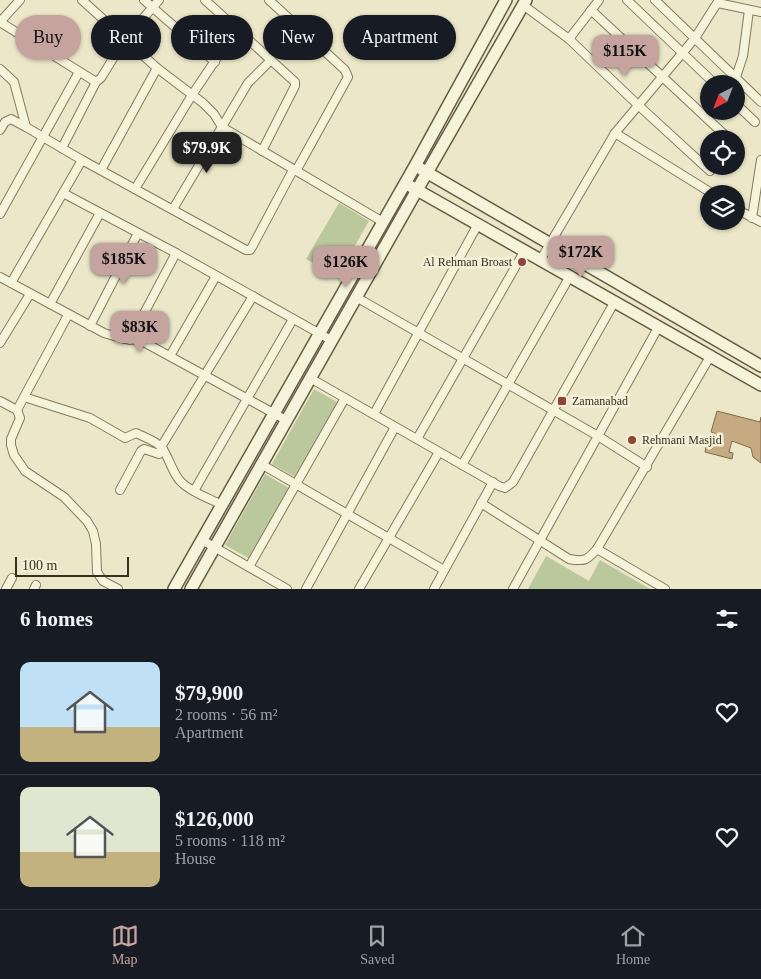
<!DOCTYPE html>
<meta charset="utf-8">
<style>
body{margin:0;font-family:"Times New Roman",serif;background:#20242c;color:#f1f3f6;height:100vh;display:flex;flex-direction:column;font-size:19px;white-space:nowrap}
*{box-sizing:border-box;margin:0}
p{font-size:16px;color:#9ea1a6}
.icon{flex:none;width:28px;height:28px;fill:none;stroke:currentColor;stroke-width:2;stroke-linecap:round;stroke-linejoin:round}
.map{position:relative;height:589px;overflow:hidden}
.details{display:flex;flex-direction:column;background:#171b24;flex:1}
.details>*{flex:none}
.banner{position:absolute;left:15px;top:15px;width:500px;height:45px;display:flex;gap:10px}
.needle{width:32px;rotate:222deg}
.fabs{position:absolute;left:700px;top:75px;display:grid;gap:10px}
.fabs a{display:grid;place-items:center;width:45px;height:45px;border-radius:50%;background:#171b24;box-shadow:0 1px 4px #0004;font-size:25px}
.scale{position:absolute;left:15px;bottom:12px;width:114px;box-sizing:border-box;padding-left:5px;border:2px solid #373021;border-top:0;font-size:14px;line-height:18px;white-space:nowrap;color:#373021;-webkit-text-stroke:4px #f3f0d7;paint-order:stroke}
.price{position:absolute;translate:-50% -42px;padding:0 11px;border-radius:10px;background:#c5a49f;color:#111;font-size:16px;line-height:32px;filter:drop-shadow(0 1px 2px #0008)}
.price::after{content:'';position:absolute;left:50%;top:30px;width:15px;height:11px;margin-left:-8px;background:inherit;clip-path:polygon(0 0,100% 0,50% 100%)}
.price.on{background:#222;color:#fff}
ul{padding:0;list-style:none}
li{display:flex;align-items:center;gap:15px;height:125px;padding:0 20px}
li+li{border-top:1px solid #363941}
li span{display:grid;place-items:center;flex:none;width:140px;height:100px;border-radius:10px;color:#555}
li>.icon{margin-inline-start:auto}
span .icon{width:60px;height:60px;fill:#fffc;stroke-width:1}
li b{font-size:21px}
h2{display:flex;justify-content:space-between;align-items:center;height:60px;padding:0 20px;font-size:21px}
.chip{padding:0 18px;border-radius:22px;background:#171b24;box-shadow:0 1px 4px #0004;font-size:18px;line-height:45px}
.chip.on{background:#c5a49f;color:#111}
.menu{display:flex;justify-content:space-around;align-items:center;height:70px;border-top:1px solid #363941;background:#171b24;font-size:14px;color:#9ea1a6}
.menu a{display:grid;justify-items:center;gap:2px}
.menu .on{color:#c5a49f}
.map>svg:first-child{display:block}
.green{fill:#bbc89d}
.building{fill:#c5aa82;stroke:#826947}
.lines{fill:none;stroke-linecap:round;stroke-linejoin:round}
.street-casing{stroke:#857a5f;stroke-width:10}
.secondary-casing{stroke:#675b42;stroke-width:14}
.street{stroke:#f6f3db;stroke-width:8}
.secondary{stroke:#f6f3db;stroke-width:11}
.poi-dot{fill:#8f4434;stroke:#f3f0d7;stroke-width:2}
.labels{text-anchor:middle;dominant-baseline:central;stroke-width:5;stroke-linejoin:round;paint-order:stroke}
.poi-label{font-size:12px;fill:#373021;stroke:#f3f0d7;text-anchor:start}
</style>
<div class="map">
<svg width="761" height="589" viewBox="0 0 761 589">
<rect width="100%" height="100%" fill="#ebe7c8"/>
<g class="green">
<path d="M339,203L369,221L337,277L306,259Z"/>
<path d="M314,389L337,402L295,477L272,464Z"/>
<path d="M265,474L289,488L250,559L225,545Z"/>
<path d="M546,556L589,581L600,560L650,589H528Z"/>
</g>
<path class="building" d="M717,411L760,422L761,417V463L753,457L751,448L732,441L729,452L733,453L732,459L705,452L706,447L712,449L716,434L711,432Z"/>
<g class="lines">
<defs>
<g id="street">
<path d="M82,0L157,68L203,103L214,114L222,127L383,222"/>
<path d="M144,0L215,62"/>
<path d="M205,0L295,82V86L262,151"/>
<path d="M269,0L345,70L348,77L296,171"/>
<path d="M627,0L715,84"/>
<path d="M655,0L761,102"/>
<path d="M718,3L761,12"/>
<path d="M523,5L569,39L638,105L710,171"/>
<path d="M591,10L729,139"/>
<path d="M0,22L96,82L101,78L125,39L159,0"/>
<path d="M0,22L20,0"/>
<path d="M569,39L599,0"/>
<path d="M0,69L14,82L26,127L82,160L246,250H250L252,247L293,170"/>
<path d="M736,77L743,56L749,10"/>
<path d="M736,104L755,122"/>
<path d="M0,130L5,122L11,119L26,127"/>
<path d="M615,133L713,194"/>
<path d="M62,148L96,82"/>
<path d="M101,170L157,68"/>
<path d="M135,189L192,95L237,28"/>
<path d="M63,193L176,253L331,340"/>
<path d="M173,209L248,83L271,60"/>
<path d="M736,209L761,222"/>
<path d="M0,214L79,72"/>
<path d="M752,218L761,160"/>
<path d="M541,259L615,133L695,38L719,0"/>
<path d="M0,277L104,333L124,339L140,340L286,420"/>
<path d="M11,283L82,160"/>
<path d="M356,297L598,436L647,467"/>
<path d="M50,304L100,213"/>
<path d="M90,326L138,233"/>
<path d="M130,340L176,253"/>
<path d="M0,343L30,294"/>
<path d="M170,356L216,276"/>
<path d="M310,378L499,486L505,488L513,482L615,301"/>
<path d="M24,397L90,418L125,438L136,433C144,437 157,441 162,448C170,459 172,473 181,482C192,493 209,498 222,505"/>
<path d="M0,401L17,410L20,418L11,439V445L14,455L25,471L64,497L87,521L93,531L96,544L97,572L103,581L118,589"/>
<path d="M17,410L68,315"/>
<path d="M374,414L478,224"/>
<path d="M417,439L525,250"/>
<path d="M161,447L253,296"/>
<path d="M261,464L444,570"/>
<path d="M462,465L570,276"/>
<path d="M120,490L141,451L144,449L159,454L163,449"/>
<path d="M194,491L293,319"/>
<path d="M481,503L569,559C585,562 587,560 597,549L665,589"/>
<path d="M202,540L287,589"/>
<path d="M597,549L711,355"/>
<path d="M249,567L345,398"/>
<path d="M6,589L12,578"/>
<path d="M34,589L36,585"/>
<path d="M306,589L395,427"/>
<path d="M359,589L439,452"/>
<path d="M434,589L493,482"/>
<path d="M513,589L659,326"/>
</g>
<g id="secondary">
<path d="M421,169L761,366"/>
<path d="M410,186L761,385"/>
<path d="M174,589L415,166L506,0"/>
<path d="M191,589L417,190L526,0"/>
</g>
</defs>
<use href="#street" class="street-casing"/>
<use href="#secondary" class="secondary-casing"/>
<use href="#street" class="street"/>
<use href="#secondary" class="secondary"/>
</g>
<g class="poi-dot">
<circle cx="522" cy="262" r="5"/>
<rect x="557" y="396" width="10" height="10" rx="2.5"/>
<circle cx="632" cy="440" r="5"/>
</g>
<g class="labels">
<g class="poi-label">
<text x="512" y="262" text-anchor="end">Al Rehman Broast</text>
<text x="572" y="401">Zamanabad</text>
<text x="642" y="440">Rehmani Masjid</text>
</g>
</g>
</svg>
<div class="fabs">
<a><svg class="needle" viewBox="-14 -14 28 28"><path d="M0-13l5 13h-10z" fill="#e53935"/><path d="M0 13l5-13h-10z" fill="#9ea1a6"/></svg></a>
<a><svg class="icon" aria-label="locate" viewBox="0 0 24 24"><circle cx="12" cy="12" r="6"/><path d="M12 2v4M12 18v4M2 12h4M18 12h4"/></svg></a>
<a><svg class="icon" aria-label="layers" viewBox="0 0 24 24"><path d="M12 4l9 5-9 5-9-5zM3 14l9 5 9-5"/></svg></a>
</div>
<div class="scale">100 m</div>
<b class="price" style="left:625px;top:77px">$115K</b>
<b class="price on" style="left:207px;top:174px">$79.9K</b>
<b class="price" style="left:581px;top:278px">$172K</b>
<b class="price" style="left:124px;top:285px">$185K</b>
<b class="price" style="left:346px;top:288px">$126K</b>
<b class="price" style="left:140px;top:353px">$83K</b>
<div class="banner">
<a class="chip on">Buy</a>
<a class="chip">Rent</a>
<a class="chip">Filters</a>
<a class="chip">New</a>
<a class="chip">Apartment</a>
</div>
</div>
<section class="details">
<h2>6 homes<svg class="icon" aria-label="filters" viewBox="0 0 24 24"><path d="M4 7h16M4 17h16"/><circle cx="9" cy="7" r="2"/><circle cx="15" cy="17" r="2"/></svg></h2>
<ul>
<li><span style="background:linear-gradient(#bfe0f5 65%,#c2b280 0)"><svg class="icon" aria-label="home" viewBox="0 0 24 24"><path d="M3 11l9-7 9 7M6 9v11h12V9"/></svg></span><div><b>$79,900</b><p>2 rooms · 56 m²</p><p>Apartment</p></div><svg class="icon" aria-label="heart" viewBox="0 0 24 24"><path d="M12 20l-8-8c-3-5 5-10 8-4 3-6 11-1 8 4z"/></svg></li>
<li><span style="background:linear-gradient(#dfe7d0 65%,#c2b280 0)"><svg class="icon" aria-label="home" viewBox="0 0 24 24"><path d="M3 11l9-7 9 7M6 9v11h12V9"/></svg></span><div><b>$126,000</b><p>5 rooms · 118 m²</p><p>House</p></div><svg class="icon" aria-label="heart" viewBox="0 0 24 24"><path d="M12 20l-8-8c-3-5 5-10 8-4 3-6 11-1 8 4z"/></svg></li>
</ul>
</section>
<nav class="menu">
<a class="on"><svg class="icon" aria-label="map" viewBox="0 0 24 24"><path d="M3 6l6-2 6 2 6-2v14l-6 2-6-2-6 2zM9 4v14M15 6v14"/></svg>Map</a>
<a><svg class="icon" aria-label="saved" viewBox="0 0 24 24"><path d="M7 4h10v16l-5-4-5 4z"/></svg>Saved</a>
<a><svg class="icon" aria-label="home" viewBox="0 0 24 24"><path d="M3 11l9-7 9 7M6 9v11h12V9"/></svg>Home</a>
</nav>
